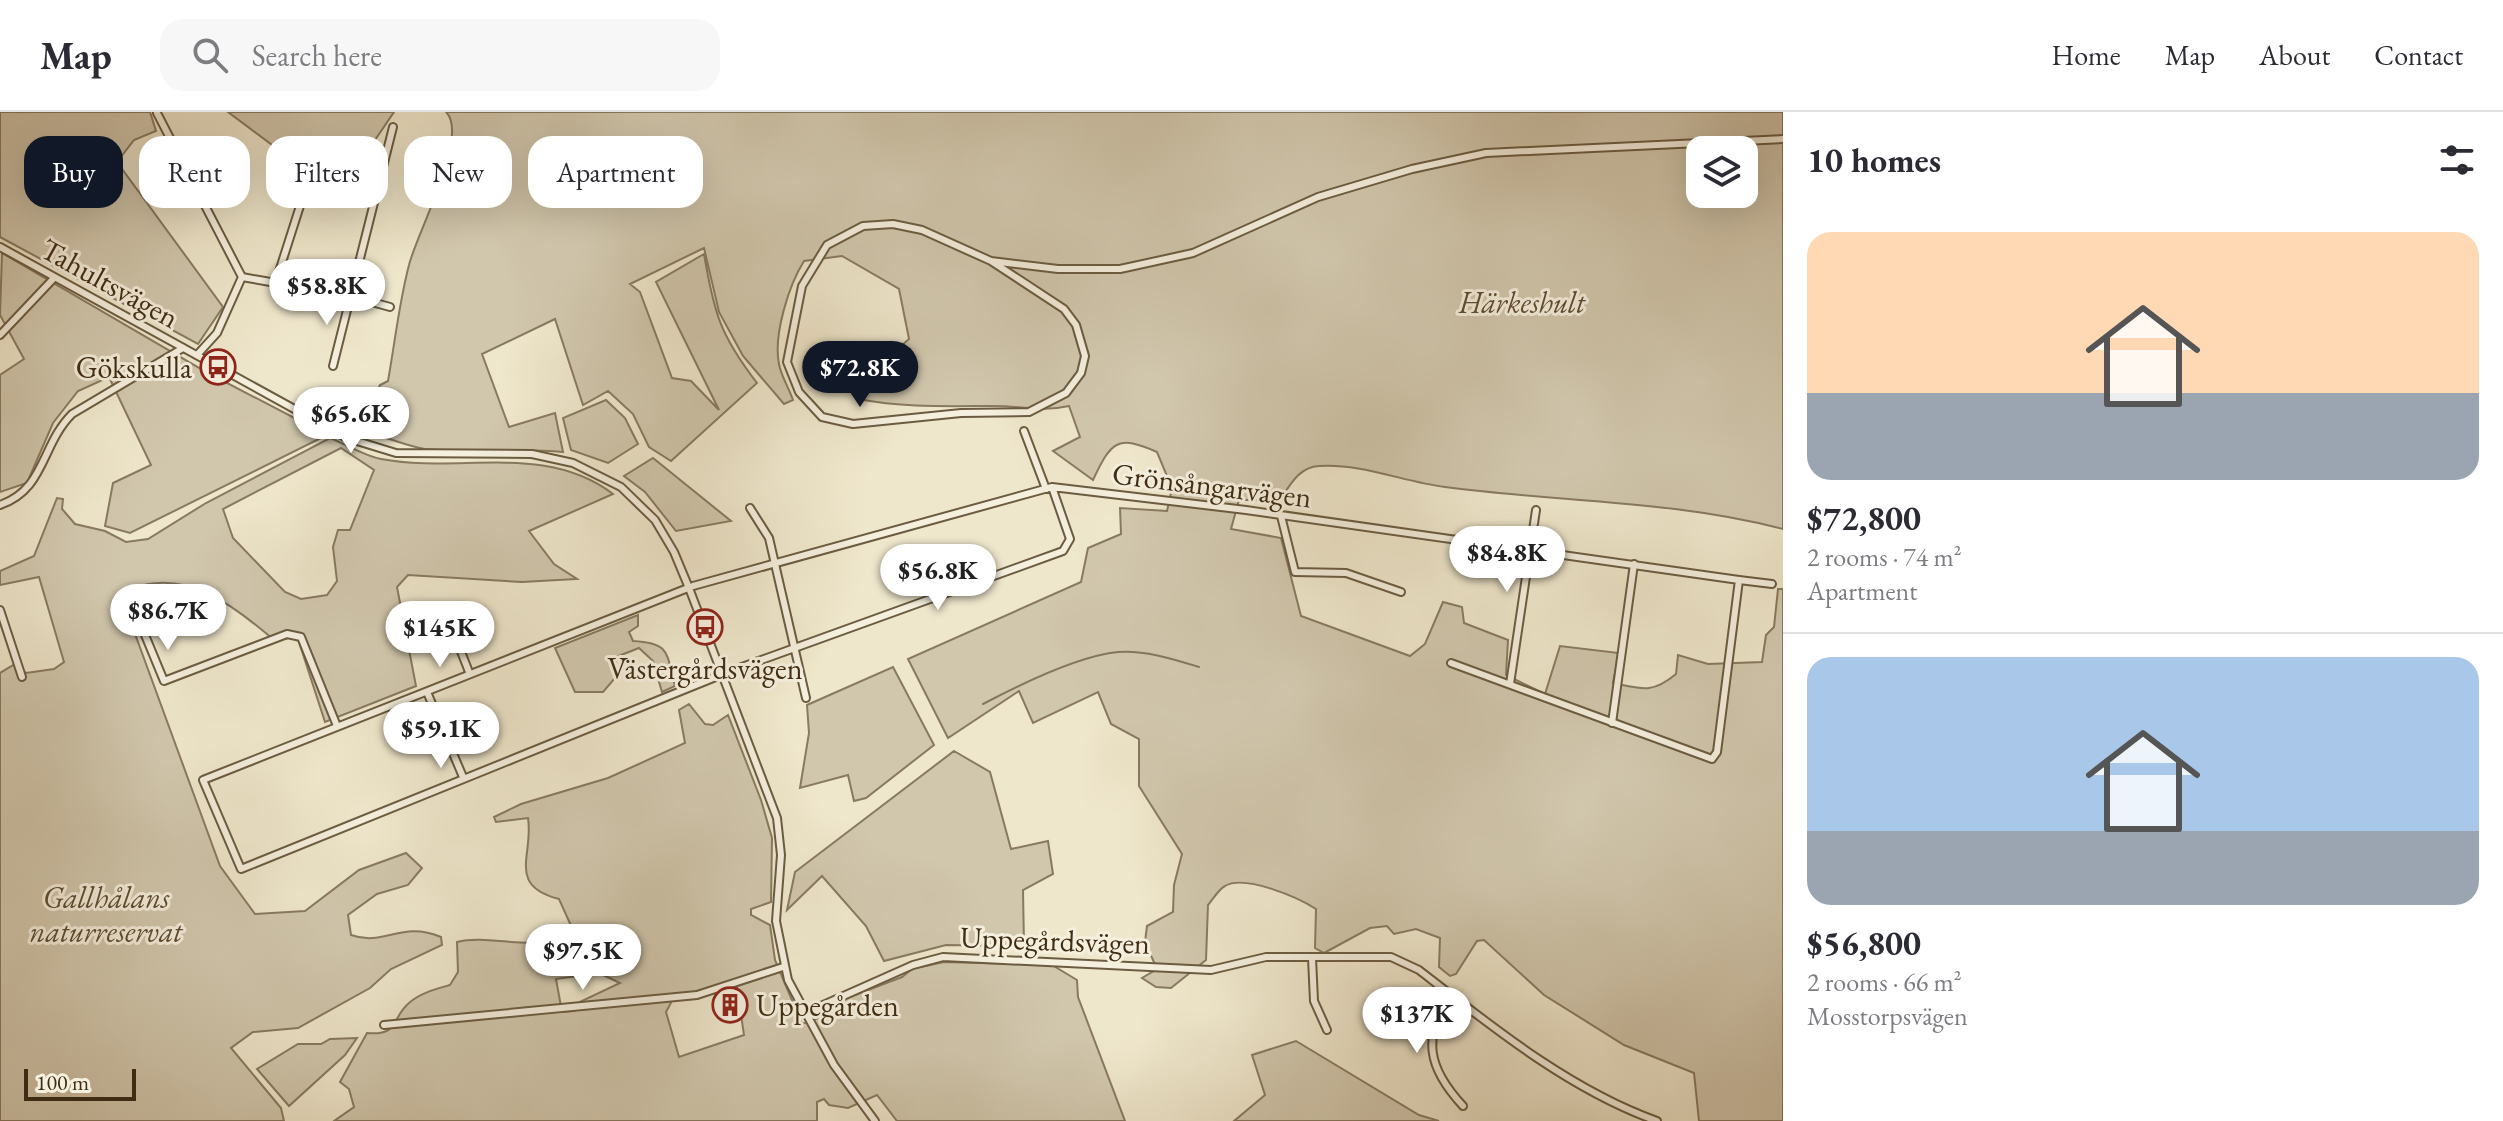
<!DOCTYPE html>
<meta charset="utf-8">
<style>
body{margin:0;font-family:"EB Garamond",serif;background:#f7f7f7;color:#2b2b33;height:100vh;display:flex;flex-direction:column;font-size:30px;white-space:nowrap}
*{box-sizing:border-box;margin:0}
p{font-size:26px;color:#7c7c81}
.icon{flex:none;width:44px;height:44px;fill:none;stroke:currentColor;stroke-width:2;stroke-linecap:round;stroke-linejoin:round}
.map{position:relative;flex:1;overflow:hidden}
.drawer{display:flex;flex-direction:column;background:#fff;width:720px}
.drawer>*{flex:none}
.top-card{position:absolute;left:24px;top:24px;width:760px;height:72px;display:flex;gap:16px}
.fabs{position:absolute;left:1686px;top:24px;display:grid;gap:16px}
.fabs a{display:grid;place-items:center;width:72px;height:72px;border-radius:16px;background:#fff;box-shadow:0 8px 32px #0002;font-size:40px}
.scale{position:absolute;left:24px;bottom:20px;width:112px;box-sizing:border-box;padding-left:8px;border:4px solid #3f2d13;border-top:0;font-size:22px;line-height:28px;white-space:nowrap;color:#3f2d13;-webkit-text-stroke:6px #f5efde;paint-order:stroke}
.price{position:absolute;translate:-50% -68px;padding:0 18px;border-radius:28px;background:#fff;color:#222;font-size:26px;line-height:52px;filter:drop-shadow(0 2px 4px #0008)}
.price::after{content:'';position:absolute;left:50%;top:48px;width:24px;height:18px;margin-left:-12px;background:inherit;clip-path:polygon(0 0,100% 0,50% 100%)}
.price.active{background:#111827;color:#fff}
ul{padding:0;list-style:none}
li{display:grid;align-content:center;gap:16px;height:424px;padding:0 24px}
li+li{border-top:2px solid #e1e1e2}
li span{display:grid;place-items:center;height:248px;border-radius:24px;color:#555}
li>.icon{margin-inline-start:auto}
span .icon{width:144px;height:144px;fill:#fffc;stroke-width:1}
li b{font-size:34px}
h2{display:flex;justify-content:space-between;align-items:center;height:96px;padding:0 24px;font-size:34px}
.chip{padding:0 28px;border-radius:24px;background:#fff;box-shadow:0 8px 32px #0002;font-size:28px;line-height:72px}
.chip.active{background:#111827;color:#fff}
header{display:flex;align-items:center;gap:48px;box-sizing:border-box;height:112px;padding:0 40px;background:#fff;border-bottom:2px solid #e1e1e2}
header strong{font-size:38px}
nav{display:flex;gap:44px;margin-inline-start:auto;font-size:28px}
.search{width:560px;height:72px;background:#f7f7f7;display:flex;align-items:center;gap:20px;box-sizing:border-box;padding:0 28px;border-radius:24px;color:#7c7c81;font-size:30px}
main{display:flex;flex:1;min-height:0}
.map>svg:first-child{display:block}
.green{fill:#d1c7ad;stroke:#887a60;stroke-width:2;fill-rule:evenodd}
.lines{fill:none;stroke-linecap:round;stroke-linejoin:round}
.stream{stroke:#85775c;stroke-width:2}
.street-casing{stroke:#6b5c41;stroke-width:10}
.street{stroke:#f5efde;stroke-width:6}
.labels{text-anchor:middle;dominant-baseline:central;stroke-width:6;stroke-linejoin:round;paint-order:stroke}
.street-label{font-size:30px;fill:#3f2d13;stroke:#f5efde}
.park-label{font-size:30px;font-style:italic;fill:#5c4c32;stroke:#f5efde}
.poi-label{font-size:30px;fill:#3f2d13;stroke:#f5efde;text-anchor:end}
</style>
<header>
<strong>Map</strong>
<div class="search"><svg class="icon" aria-label="search" viewBox="0 0 24 24"><circle cx="10" cy="10" r="6"/><path d="M15 15l6 6"/></svg>Search here</div>
<nav><a>Home</a><a>Map</a><a>About</a><a>Contact</a></nav>
</header>
<main>
<div class="map">
<svg width="1783" height="1009" viewBox="0 0 1783 1009">
<rect width="100%" height="100%" fill="#efe7cc"/>
<filter id="stains"><feTurbulence type="fractalNoise" baseFrequency=".0025" numOctaves="4"/><feColorMatrix values="0 0 0 0 .2 0 0 0 0 .09 0 0 0 0 .02 0 0 0 .5 -.17"/></filter>
<radialGradient id="worn" r=".72"><stop offset=".6" stop-color="#630" stop-opacity="0"/><stop offset="1" stop-color="#630" stop-opacity=".3"/></radialGradient>
<g class="green">
<path d="M0,0H150L156,19L134,28L117,50L223,195L198,232L0,125Z"/>
<path d="M228,0H394L375,28L327,54L291,47Z"/>
<path d="M446,0H1783V417C1673,388 1558,390 1445,375C1404,370 1361,351 1319,354C1299,355 1290,373 1280,388H1239L1231,417L1281,426L1301,504L1410,544L1425,532L1443,490L1462,495L1464,511L1508,528L1506,563L1545,582L1560,534L1619,541L1613,571C1642,577 1652,582 1676,562L1678,543L1708,552L1762,550L1766,523L1774,515L1778,477H1783V1009H1699L1694,961L1624,933L1544,883L1484,828L1477,829L1456,862L1450,864L1439,855L1440,826L1416,817L1394,822L1387,814L1370,816L1324,841L1315,836L1316,797C1299,786 1245,762 1225,774C1219,777 1213,787 1208,793L1206,848L1171,876L1156,875L1142,866L1157,857L1145,830L1147,814L1173,800L1174,773L1182,742L1139,674V627L1111,612L1098,580L1033,611L1019,579L948,626L908,547L1081,470L1088,436L1121,422L1120,396L1167,399L1172,376L1157,340C1117,322 1111,330 1093,368L1053,339L1080,325L1069,294C1043,300 1022,294 995,294C948,294 905,296 858,287L863,267L909,227L899,177L842,144L804,149C789,173 773,223 779,252C781,264 789,276 793,288L784,292L743,244L719,200L704,136L630,172L640,180L672,266L691,269L719,298L656,170L704,142C714,201 720,223 757,271L671,349L649,335L633,302L608,279L583,293L555,207L482,242L509,315L555,301L563,340C517,335 471,342 425,337C403,334 379,320 359,322L353,315L372,292L380,273L388,269C395,230 399,191 409,153C416,123 470,23 446,0ZM1700,38H1744V82H1700Z"/>
<path d="M2,141L208,261L327,323L130,421L105,414L113,371L151,353L109,265L78,279L53,311L27,371L0,380V263L24,247L0,203Z"/>
<path d="M606,288L625,306L638,332L608,351L571,338L563,306Z"/>
<path d="M330,326C346,332 364,344 381,347C460,362 544,330 613,382L529,419L554,452L577,467L522,470L408,463L397,475L416,574L325,610L297,524L275,529C236,495 185,455 132,477L127,500L220,754L255,802L305,799L359,758L406,741L422,756L408,773L377,782L348,803L351,823C385,835 401,808 441,825L442,833L391,857L370,876L298,916L253,920L231,936L281,996L284,1009H0V561L15,552L26,561L54,557L64,550L39,465L0,473V459L34,444L57,386L63,387L62,397L75,412L105,419L126,430L148,427L206,391ZM341,336L374,358L350,418H338L333,435L337,469L327,483L301,487L285,480L233,426L223,397Z"/>
<path d="M653,346L731,409L676,419L645,380L624,364Z"/>
<path d="M638,503V514L629,520L633,529C671,531 666,541 675,574L662,580L653,549L639,536L616,545V565L603,580H575L555,536Z"/>
<path d="M893,555L934,633L866,686L854,689L848,663L800,676L809,621L807,593Z"/>
<path d="M689,592L705,612L713,613L728,603L761,688L772,726L771,790L751,797V803L770,813L775,848L802,912L824,904L821,896L902,865L912,857L944,850L1052,853L1077,868L1078,885L1125,1009H897L877,983L848,996L829,993L824,987L817,990V1009H334L354,995L349,977L340,970L367,921C400,924 391,906 409,891C420,881 436,877 450,873L458,860L457,830C493,821 542,844 573,818L559,787C506,773 534,743 528,706L496,710L494,705L521,692L608,666L685,631L679,598ZM599,861L620,871L567,896L573,899L562,900L556,867ZM736,869L744,923L679,945L666,900L674,885Z"/>
<path d="M954,639L990,660L1011,737L1048,729L1053,762L1023,778L1024,834L946,833L884,849L866,814L822,764L787,798L795,760Z"/>
<path d="M357,926L345,943L289,994L257,957L298,932H321L330,927Z"/>
<path d="M1296,929L1419,1003L1439,1009H1234L1265,983L1252,943Z"/>
</g>
<g class="lines">
<path class="stream" d="M983,592C1019,573 1078,544 1118,540C1145,538 1173,547 1199,555"/>
<defs>
<g id="street">
<path d="M157,1L242,165L217,221L197,243"/>
<path d="M191,70L243,47"/>
<path d="M0,135L347,326L396,341L532,342L573,351L621,375L655,408L674,440L689,476L777,706L781,743L776,809L788,868L834,953L875,1009"/>
<path d="M991,149L1064,197L1076,213L1085,244L1081,261L1066,281L1029,300L961,301L853,312L822,305L799,280L787,250L802,174L827,133L863,114L893,112L922,118L991,149L1058,157H1120L1193,141L1318,85L1412,57L1486,41L1783,27"/>
<path d="M242,165L350,184L390,195"/>
<path d="M276,169L307,72"/>
<path d="M0,223L54,166"/>
<path d="M333,254L393,15"/>
<path d="M1024,319L1046,377"/>
<path d="M1052,375L1070,427L1063,439L728,560L241,757L203,668L693,474L1052,375L1246,398L1739,468L1717,640L1712,647L1451,551"/>
<path d="M0,393C45,378 41,333 72,302L183,236"/>
<path d="M750,396L769,426L806,586"/>
<path d="M1281,404L1295,460L1346,461L1401,480"/>
<path d="M1739,468L1772,472"/>
<path d="M0,498L22,565"/>
<path d="M449,509L469,560"/>
<path d="M145,523L164,569L287,522L301,525L337,614"/>
<path d="M1510,572L1536,398"/>
<path d="M427,580L463,665"/>
<path d="M1612,611L1634,452"/>
<path d="M1312,846L1314,889L1327,918"/>
<path d="M1446,880C1425,929 1426,954 1463,994"/>
<path d="M805,901L913,853L943,845L1211,858L1266,845H1391L1419,858C1491,914 1570,978 1657,1009"/>
<path d="M384,913L697,883L783,855"/>
</g>
</defs>
<use href="#street" class="street-casing"/>
<use href="#street" class="street"/>
</g>
<defs>
<symbol id="bus-ring" viewBox="-11 -11 22 22"><circle r="9.5" fill="#f5efde" stroke="#8f2418" stroke-width="1.5"/><path d="M-5-6H5V4H4V6H2V4H-2V6H-4V4H-5ZM-3.5-4V0h7V-4ZM-3.5 1.2v1.5H-2V1.2ZM2 1.2v1.5H3.5V1.2Z" fill="#8f2418"/></symbol>
<symbol id="building-ring" viewBox="-11 -11 22 22"><circle r="9.5" fill="#f5efde" stroke="#8f2418" stroke-width="1.5"/><path d="M-4-6H4V6H1V3H-1V6H-4ZM-2.5-4.3h1.7v1.8h-1.7ZM.8-4.3h1.7v1.8H.8ZM-2.5-1h1.7V.8h-1.7ZM.8-1h1.7V.8H.8Z" fill="#8f2418"/></symbol>
</defs>
<g fill-rule="evenodd">
<use href="#bus-ring" x="198" y="235" width="40" height="40"/>
<use href="#bus-ring" x="685" y="495" width="40" height="40"/>
<use href="#building-ring" x="710" y="873" width="40" height="40"/>
</g>
<g class="labels">
<g class="street-label">
<text transform="translate(110 171) rotate(29)">Tahultsvägen</text>
<text transform="translate(1212 373) rotate(7)">Grönsångarvägen</text>
<text transform="translate(1055 828) rotate(2)">Uppegårdsvägen</text>
</g>
<g class="park-label">
<text x="1522" y="190">Härkeshult</text>
<text x="106" y="785">Gallhålans<tspan x="106" dy="34">naturreservat</tspan></text>
</g>
<g class="poi-label">
<text x="192" y="255">Gökskulla</text>
<text x="705" y="556" text-anchor="middle">Västergårdsvägen</text>
<text x="756" y="893" text-anchor="start">Uppegården</text>
</g>
</g>
<rect width="100%" height="100%" filter="url(#stains)"/>
<rect width="100%" height="100%" fill="url(#worn)"/>
</svg>
<div class="fabs">
<a><svg class="icon" aria-label="layers" viewBox="0 0 24 24"><path d="M12 4l9 5-9 5-9-5zM3 14l9 5 9-5"/></svg></a>
</div>
<div class="scale">100 m</div>
<b class="price" style="left:327px;top:215px">$58.8K</b>
<b class="price active" style="left:860px;top:297px">$72.8K</b>
<b class="price" style="left:351px;top:343px">$65.6K</b>
<b class="price" style="left:1507px;top:482px">$84.8K</b>
<b class="price" style="left:938px;top:500px">$56.8K</b>
<b class="price" style="left:168px;top:540px">$86.7K</b>
<b class="price" style="left:440px;top:557px">$145K</b>
<b class="price" style="left:441px;top:658px">$59.1K</b>
<b class="price" style="left:583px;top:880px">$97.5K</b>
<b class="price" style="left:1417px;top:943px">$137K</b>
<div class="top-card">
<a class="chip active">Buy</a>
<a class="chip">Rent</a>
<a class="chip">Filters</a>
<a class="chip">New</a>
<a class="chip">Apartment</a>
</div>
</div>
<section class="drawer">
<h2>10 homes<svg class="icon" aria-label="filters" viewBox="0 0 24 24"><path d="M4 7h16M4 17h16"/><circle cx="9" cy="7" r="2"/><circle cx="15" cy="17" r="2"/></svg></h2>
<ul>
<li><span style="background:linear-gradient(#ffd9b3 65%,#9aa5b1 0)"><svg class="icon" aria-label="home" viewBox="0 0 24 24"><path d="M3 11l9-7 9 7M6 9v11h12V9"/></svg></span><div><b>$72,800</b><p>2 rooms · 74 m²</p><p>Apartment</p></div></li>
<li><span style="background:linear-gradient(#a9c7e8 70%,#9aa5b1 0)"><svg class="icon" aria-label="home" viewBox="0 0 24 24"><path d="M3 11l9-7 9 7M6 9v11h12V9"/></svg></span><div><b>$56,800</b><p>2 rooms · 66 m²</p><p>Mosstorpsvägen</p></div></li>
</ul>
</section>
</main>
